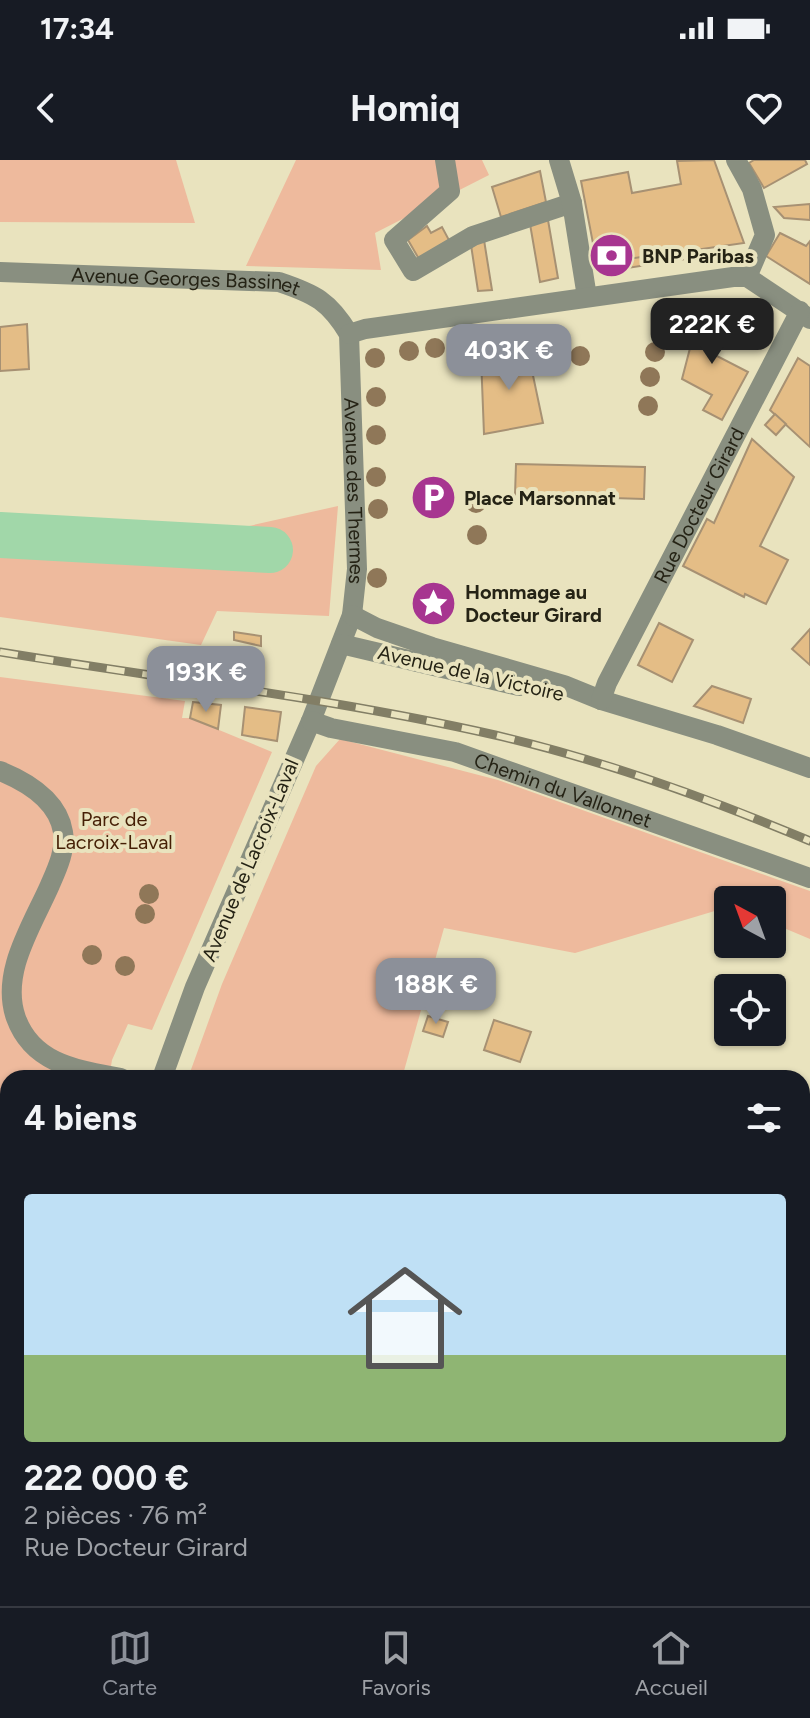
<!DOCTYPE html>
<html lang="fr">
<meta charset="utf-8">
<style>
body{margin:0;font-family:Figtree,sans-serif;background:#20242c;color:#f1f3f6;height:100vh;display:flex;flex-direction:column;font-size:30px;white-space:nowrap}
*{box-sizing:border-box;margin:0}
p{font-size:26px;color:#9ea1a6}
.icon{flex:none;width:44px;height:44px;fill:none;stroke:currentColor;stroke-width:2;stroke-linecap:round;stroke-linejoin:round}
.map{position:relative;flex:1;overflow:hidden}
.drawer{position:absolute;left:0px;top:910px;width:810px;height:536px;display:flex;flex-direction:column;background:#171b24;border-radius:24px 24px 0 0;box-shadow:0 2px 6px #0004}
.drawer>*{flex:none}
.needle{width:52px;rotate:319deg}
.tools{position:absolute;left:714px;top:726px;display:grid;gap:16px}
.tools a{display:grid;place-items:center;width:72px;height:72px;border-radius:8px;background:#171b24;box-shadow:0 2px 6px #0004;font-size:40px}
.price{position:absolute;translate:-50% -68px;padding:0 18px;border-radius:16px;background:#8c9099;color:#fff;font-size:26px;line-height:52px;filter:drop-shadow(0 2px 4px #0008)}
.price::after{content:'';position:absolute;left:50%;top:48px;width:24px;height:18px;margin-left:-12px;background:inherit;clip-path:polygon(0 0,100% 0,50% 100%)}
.price.active{background:#222;color:#fff}
ul{padding:0;list-style:none}
li{display:grid;align-content:center;gap:16px;height:424px;padding:0 24px}
li span{display:grid;place-items:center;height:248px;border-radius:8px;color:#555}
li>.icon{margin-inline-start:auto}
span .icon{width:144px;height:144px;fill:#fffc;stroke-width:1}
li b{font-size:34px}
h2{display:flex;justify-content:space-between;align-items:center;height:96px;padding:0 24px;font-size:34px}
.status{display:flex;justify-content:space-between;align-items:center;height:56px;padding:0 40px;background:#171b24;direction:ltr}
.status svg{height:22px;fill:currentColor}
header{display:flex;justify-content:space-between;align-items:center;height:104px;padding:0 24px;background:#171b24;font-size:36px;font-weight:700}
.menu{display:flex;justify-content:space-around;align-items:center;height:112px;border-top:2px solid #363941;background:#171b24;font-size:22px;color:#9ea1a6}
.menu a{display:grid;justify-items:center;gap:4px}
.menu .active{color:#8c9099}
.map>svg:first-child{display:block}
.green{fill:#eeba9d}
.lines{fill:none;stroke-linecap:round;stroke-linejoin:round}
.river{stroke:#a1d7a9;stroke-width:46}
.building{fill:#e4bd86;stroke:#a79173;stroke-width:2}
.minor{stroke:#898f80;stroke-width:20}
.rail-casing{stroke:#827e65;stroke-width:9}
.rail{stroke:#e9e3be;stroke-width:6;stroke-dasharray:18;stroke-linecap:butt}
.tree{fill:#8f7758}
.labels{text-anchor:middle;dominant-baseline:central;stroke-width:8;stroke-linejoin:round;paint-order:stroke}
.poi-label{font-size:20px;font-weight:bold;fill:#252315;stroke:#e9e3be;text-anchor:start}
.street-label{font-size:20px;fill:#252315;stroke:#e9e3be}
.park-label{font-size:20px;fill:#451f05;stroke:#e9e3be}
</style>
<div class="status"><b>17:34</b><svg viewBox="0 0 49 12"><path d="M0 12V9h3v3zM5 12V6h3v6zM10 12V3h3v9zM15 12V0h3v12zM26 1h20v11H26zM47 4h2v5h-2z"/></svg></div>
<header><svg class="icon" aria-label="back" viewBox="0 0 24 24"><path d="M15 5l-7 7 7 7"/></svg>Homiq<svg class="icon" aria-label="heart" viewBox="0 0 24 24"><path d="M12 20l-8-8c-3-5 5-10 8-4 3-6 11-1 8 4z"/></svg></header>
<div class="map">
<svg width="810" height="1446" viewBox="0 0 810 1446">
<rect width="100%" height="100%" fill="#e9e3be"/>
<g class="green">
<path d="M0,0H176L195,63L0,62Z"/>
<path d="M296,0H482L489,15L375,73L381,110L246,106Z"/>
<path d="M338,346L329,456L217,451L201,485L0,457V367L200,377Z"/>
<path d="M0,517L185,541L182,558H190L272,592L152,870L128,864L112,900L109,918H8V1438H35L29,1446H0Z"/>
<path d="M340,579L498,620L810,731V779L772,763V740H728V747L575,793L444,768L402,918H188L222,824L316,606Z"/>
<path d="M92,1438H329V1446H87Z"/>
</g>
<g class="lines">
<path class="river" d="M0,375L270,390"/>
</g>
<g class="building">
<path d="M714,0L744,83L597,104L581,21L628,12L632,33L681,24L677,1Z"/>
<path d="M754,0H805L807,4L764,28L749,3Z"/>
<path d="M540,11L546,42L501,57L492,27Z"/>
<path d="M810,44V60L784,58L774,47Z"/>
<path d="M548,60L558,118L540,122L530,64Z"/>
<path d="M427,66L431,73L442,67L450,82L419,99L408,80Z"/>
<path d="M780,73L806,86L810,81V124L766,96Z"/>
<path d="M484,80L492,130L478,131L471,85Z"/>
<path d="M685,90L686,99L608,111L597,104Z"/>
<path d="M701,146L722,150L711,193L748,212L722,260L703,250L712,235L682,219Z"/>
<path d="M27,164L29,209L0,211V167Z"/>
<path d="M527,187L543,263L484,274L481,197Z"/>
<path d="M798,198L810,206V287L770,250Z"/>
<path d="M775,254L786,264L776,275L765,265Z"/>
<path d="M752,279L794,317L760,386L788,400L766,444L745,434L744,437L683,406L707,359L714,363Z"/>
<path d="M516,304L645,307L644,339L515,335Z"/>
<path d="M659,463L693,480L672,522L638,505Z"/>
<path d="M810,469V505L792,489Z"/>
<path d="M234,472L261,476V486L234,480Z"/>
<path d="M712,526L751,539L743,563L694,546Z"/>
<path d="M193,542L221,545L218,569L190,558Z"/>
<path d="M245,547L281,552L277,581L242,575Z"/>
<path d="M428,856L448,862L443,877L423,871Z"/>
<path d="M494,860L531,872L520,902L484,890Z"/>
<path d="M555,1438H634L630,1446H572Z"/>
</g>
<g class="lines">
<g class="minor">
<path d="M445,0L450,31L394,80L413,111L473,76L572,43"/>
<path d="M559,0L572,43L587,137"/>
<path d="M736,0L752,29L765,75L747,117"/>
<path id="s1" d="M0,112L279,122C315,134 329,141 349,174L357,409L352,455L311,561L195,827L162,918"/>
<path d="M349,174L365,169L733,117H747L810,159"/>
<path d="M352,455L377,468L432,487L564,525L601,540L717,575L810,608"/>
<path d="M341,484L519,526"/>
<path id="s2" d="M601,540L607,523L800,151"/>
<path id="s3" d="M311,561L331,568L455,592L810,718"/>
<path d="M0,611C27,622 58,641 63,672C66,690 57,709 50,725C32,766 0,813 16,858C33,905 79,910 121,918"/>
<path d="M53,1446L59,1438"/>
</g>
<defs>
<path id="rail" d="M0,492C165,519 332,538 495,575C603,600 708,638 810,681"/>
</defs>
<use href="#rail" class="rail-casing"/>
<use href="#rail" class="rail"/>
</g>
<g class="tree">
<circle cx="462" cy="184" r="10"/>
<circle cx="435" cy="188" r="10"/>
<circle cx="409" cy="191" r="10"/>
<circle cx="655" cy="192" r="10"/>
<circle cx="580" cy="196" r="10"/>
<circle cx="375" cy="198" r="10"/>
<circle cx="552" cy="203" r="10"/>
<circle cx="650" cy="217" r="10"/>
<circle cx="376" cy="237" r="10"/>
<circle cx="648" cy="246" r="10"/>
<circle cx="376" cy="275" r="10"/>
<circle cx="376" cy="317" r="10"/>
<circle cx="476" cy="343" r="10"/>
<circle cx="378" cy="349" r="10"/>
<circle cx="477" cy="375" r="10"/>
<circle cx="377" cy="418" r="10"/>
<circle cx="149" cy="734" r="10"/>
<circle cx="145" cy="754" r="10"/>
<circle cx="92" cy="795" r="10"/>
<circle cx="125" cy="806" r="10"/>
</g>
<defs>
<symbol id="bank-disc" viewBox="-11 -11 22 22"><circle r="9.5" fill="#a73590" stroke="#e9e3be"/><path d="M-6-4H6V4H-6ZM0-2.3a2.3 2.3 0 1 0 0 4.6a2.3 2.3 0 1 0 0-4.6Z" fill="#fff"/></symbol>
<symbol id="parking-disc" viewBox="-11 -11 22 22"><circle r="9.5" fill="#a73590" stroke="#e9e3be"/><path d="M-3.5-5.5H1a3.5 3.5 0 0 1 0 7H-1V5.5H-3.5ZM-1-3.4V-.6H.8a1.4 1.4 0 0 0 0-2.8Z" fill="#fff"/></symbol>
<symbol id="sight-disc" viewBox="-11 -11 22 22"><circle r="9.5" fill="#a73590" stroke="#e9e3be"/><path d="M0-6L1.8-2.2L6-1.7L2.9 1.2L3.7 5.4L0 3.3L-3.7 5.4L-2.9 1.2L-6-1.7L-1.8-2.2Z" fill="#fff"/></symbol>
</defs>
<g fill-rule="evenodd">
<use href="#bank-disc" x="586" y="70" width="51" height="51"/>
<use href="#parking-disc" x="408" y="312" width="51" height="51"/>
<use href="#sight-disc" x="408" y="418" width="51" height="51"/>
</g>
<g class="labels">
<g class="poi-label">
<text x="642" y="96">BNP Paribas</text>
<text x="464" y="338">Place Marsonnat</text>
<text x="465" y="432">Hommage au<tspan x="465" dy="23">Docteur Girard</tspan></text>
</g>
<g class="street-label">
<text stroke="none"><textPath href="#s1" startOffset="186">Avenue Georges Bassinet</textPath></text>
<text stroke="none"><textPath href="#s1" startOffset="526">Avenue des Thermes</textPath></text>
<text stroke="none"><textPath href="#s2" startOffset="218">Rue Docteur Girard</textPath></text>
<text transform="translate(471 513) rotate(13)">Avenue de la Victoire</text>
<text stroke="none"><textPath href="#s3" startOffset="262">Chemin du Vallonnet</textPath></text>
<text transform="translate(250 700) rotate(-67)">Avenue de Lacroix-Laval</text>
</g>
<g class="park-label">
<text x="114" y="659">Parc de<tspan x="114" dy="23">Lacroix-Laval</tspan></text>
</g>
</g>
</svg>
<div class="tools">
<a><svg class="needle" viewBox="-14 -14 28 28"><path d="M0-13l5 13h-10z" fill="#e53935"/><path d="M0 13l5-13h-10z" fill="#9ea1a6"/></svg></a>
<a><svg class="icon" aria-label="locate" viewBox="0 0 24 24"><circle cx="12" cy="12" r="6"/><path d="M12 2v4M12 18v4M2 12h4M18 12h4"/></svg></a>
</div>
<b class="price active" style="left:712px;top:206px">222K €</b>
<b class="price" style="left:509px;top:232px">403K €</b>
<b class="price" style="left:206px;top:554px">193K €</b>
<b class="price" style="left:436px;top:866px">188K €</b>
<section class="drawer">
<h2>4 biens<svg class="icon" aria-label="filters" viewBox="0 0 24 24"><path d="M4 7h16M4 17h16"/><circle cx="9" cy="7" r="2"/><circle cx="15" cy="17" r="2"/></svg></h2>
<ul>
<li><span style="background:linear-gradient(#bfe0f5 65%,#8fb573 0)"><svg class="icon" aria-label="home" viewBox="0 0 24 24"><path d="M3 11l9-7 9 7M6 9v11h12V9"/></svg></span><div><b>222 000 €</b><p>2 pièces · 76 m²</p><p>Rue Docteur Girard</p></div></li>
</ul>
</section>
</div>
<nav class="menu">
<a class="active"><svg class="icon" aria-label="map" viewBox="0 0 24 24"><path d="M3 6l6-2 6 2 6-2v14l-6 2-6-2-6 2zM9 4v14M15 6v14"/></svg>Carte</a>
<a><svg class="icon" aria-label="saved" viewBox="0 0 24 24"><path d="M7 4h10v16l-5-4-5 4z"/></svg>Favoris</a>
<a><svg class="icon" aria-label="home" viewBox="0 0 24 24"><path d="M3 11l9-7 9 7M6 9v11h12V9"/></svg>Accueil</a>
</nav>
